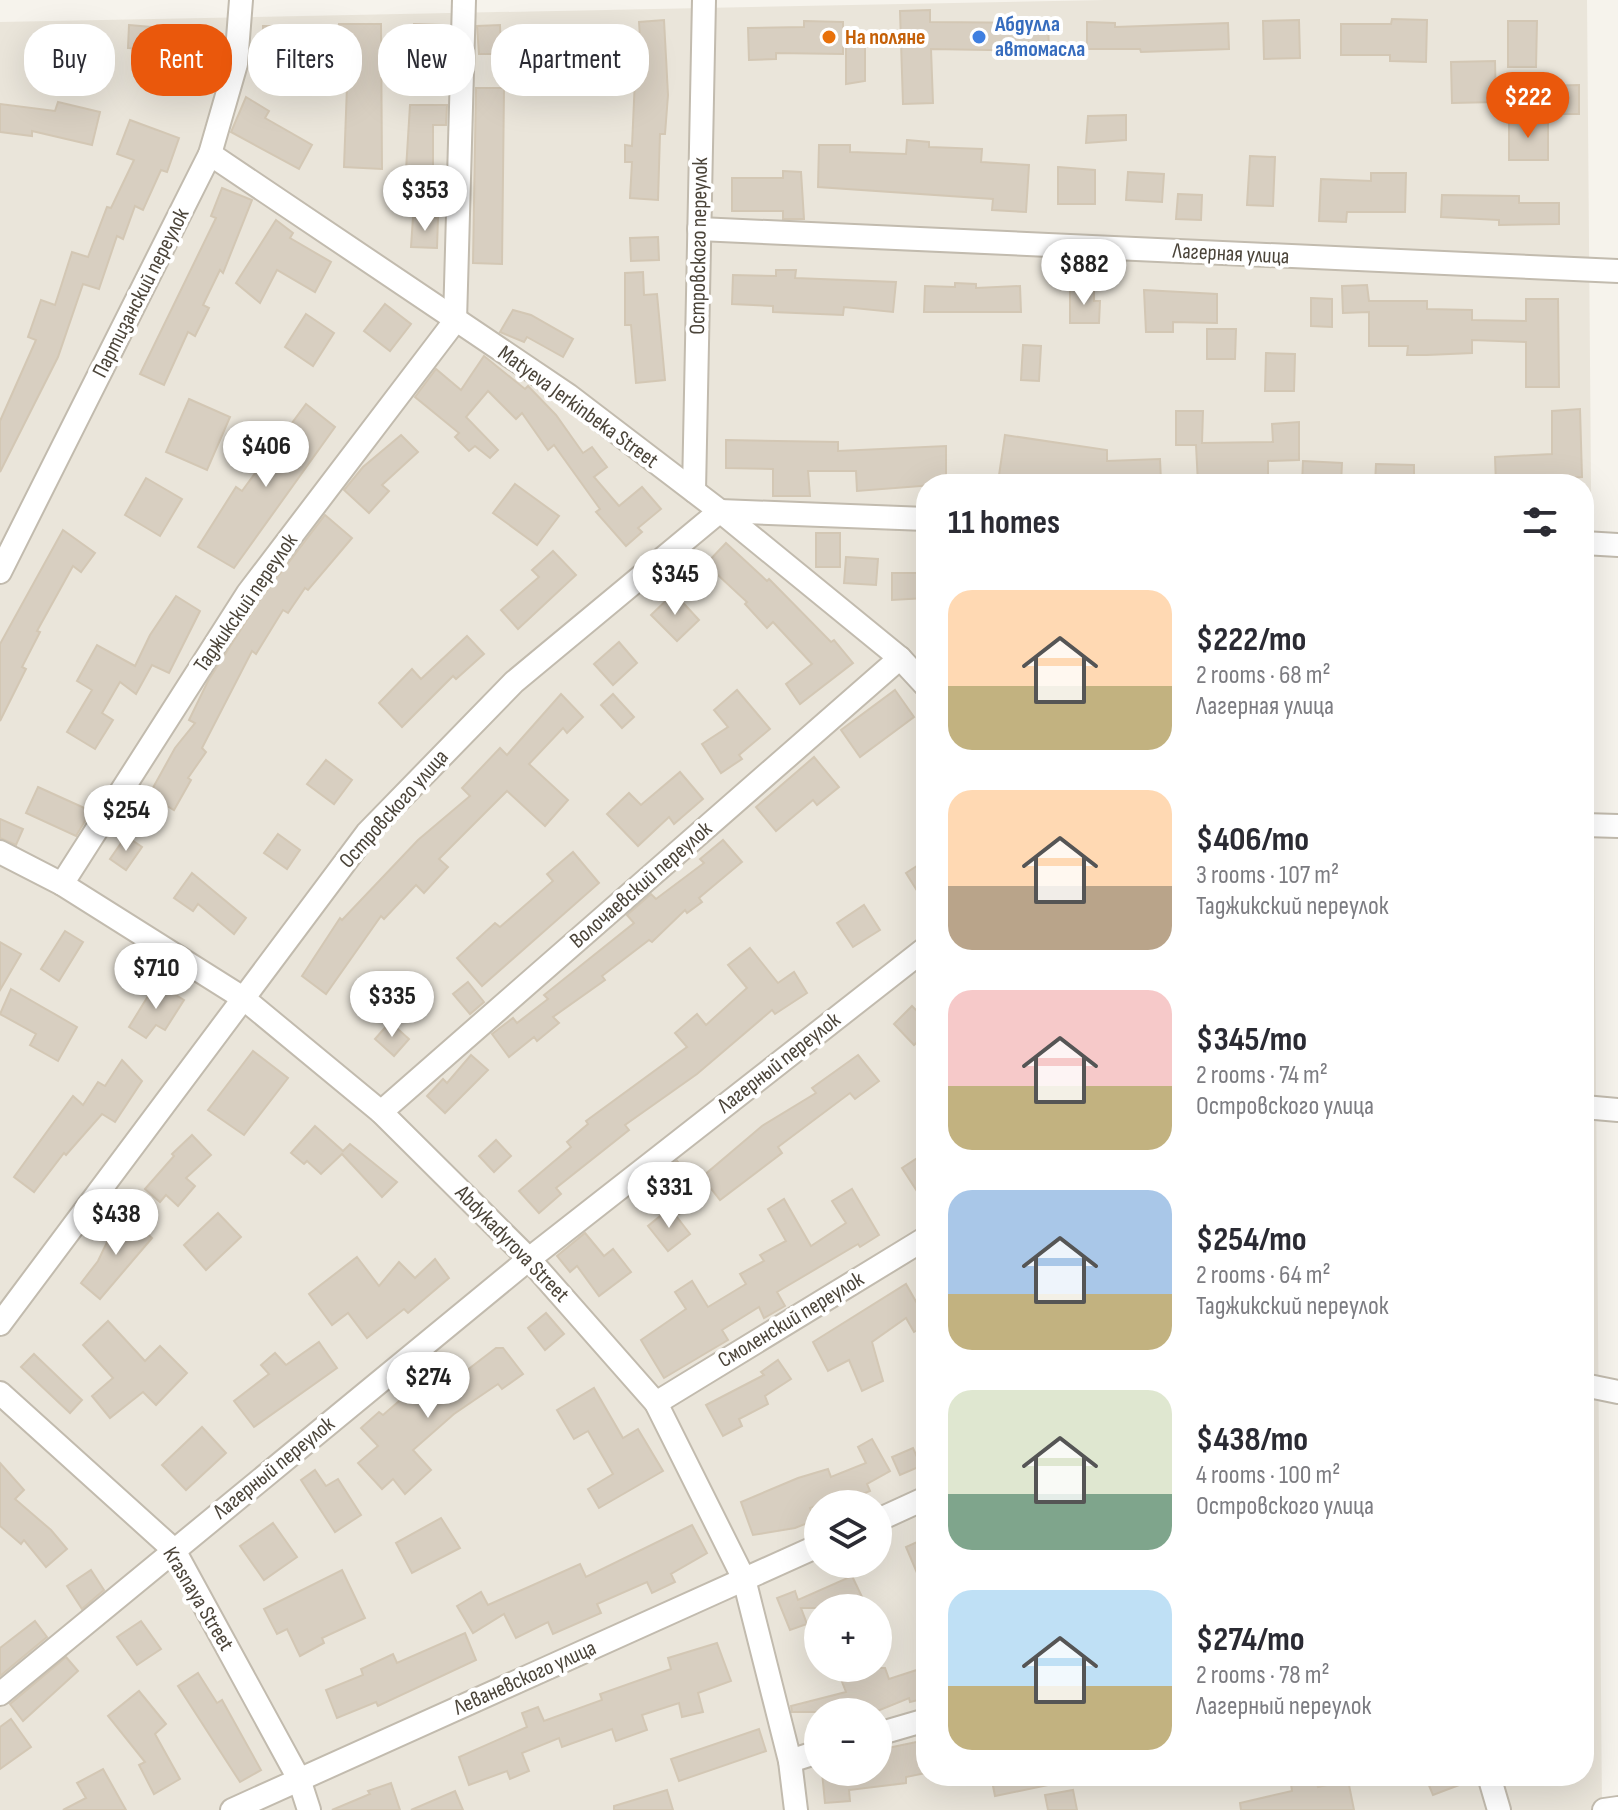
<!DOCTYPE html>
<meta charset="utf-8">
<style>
body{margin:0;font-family:"Sofia Sans Condensed",sans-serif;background:#f7f7f7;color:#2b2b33;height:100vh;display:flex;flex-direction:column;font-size:30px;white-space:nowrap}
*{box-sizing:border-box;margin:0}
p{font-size:26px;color:#7c7c81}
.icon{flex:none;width:44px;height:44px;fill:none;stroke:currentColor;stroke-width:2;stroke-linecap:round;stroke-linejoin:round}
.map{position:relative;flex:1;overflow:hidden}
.side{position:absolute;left:916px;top:474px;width:678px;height:1312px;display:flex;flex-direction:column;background:#fff;border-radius:32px;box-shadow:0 8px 32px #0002}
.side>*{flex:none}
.hud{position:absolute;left:24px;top:24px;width:760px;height:72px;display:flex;gap:16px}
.controls{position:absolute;left:804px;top:1490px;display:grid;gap:16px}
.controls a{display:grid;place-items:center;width:88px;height:88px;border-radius:50%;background:#fff;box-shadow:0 8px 32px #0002;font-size:40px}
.price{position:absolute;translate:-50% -68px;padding:0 18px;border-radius:28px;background:#fff;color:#222;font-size:26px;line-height:52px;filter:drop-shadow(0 2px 4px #0008)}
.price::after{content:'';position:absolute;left:50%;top:48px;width:24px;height:18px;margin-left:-12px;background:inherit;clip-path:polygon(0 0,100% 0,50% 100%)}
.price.on{background:#ea580c;color:#fff}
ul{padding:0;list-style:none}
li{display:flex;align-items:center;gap:24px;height:200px;padding:0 32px}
li span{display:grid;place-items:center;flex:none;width:224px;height:160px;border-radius:24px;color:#555}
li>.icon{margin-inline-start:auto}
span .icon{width:96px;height:96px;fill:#fffc;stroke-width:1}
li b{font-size:34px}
h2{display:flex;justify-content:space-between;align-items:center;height:96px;padding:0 32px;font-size:34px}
.pill{padding:0 28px;border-radius:32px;background:#fff;box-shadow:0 8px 32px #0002;font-size:28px;line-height:72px}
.pill.on{background:#ea580c;color:#fff}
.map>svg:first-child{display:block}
.residential{fill:#eae5da;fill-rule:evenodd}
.building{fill:#d8cfc1;stroke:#d3c7b4;stroke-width:2}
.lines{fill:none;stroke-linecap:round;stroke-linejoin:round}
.minor-casing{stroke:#c2bbae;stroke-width:26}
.minor{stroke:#fff;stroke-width:22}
.food-dot{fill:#e8710a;stroke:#fff;stroke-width:3}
.shop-dot{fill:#3f7fe0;stroke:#fff;stroke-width:3}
.labels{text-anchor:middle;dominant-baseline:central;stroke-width:8;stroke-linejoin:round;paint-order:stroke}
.shop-label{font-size:22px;font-weight:bold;fill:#366cbe;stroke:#fff;text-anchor:start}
.food-label{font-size:22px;font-weight:bold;fill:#c56008;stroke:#fff;text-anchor:start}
.street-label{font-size:22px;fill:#4b4439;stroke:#fff}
</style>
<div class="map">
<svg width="1618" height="1810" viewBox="0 0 1618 1810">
<rect width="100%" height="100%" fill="#f6f3ec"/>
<path class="residential" d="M1105,0H1587L1602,1810H0V22ZM926,484H1584V1776H926ZM818,1504H878V1564H818ZM818,1608H878V1668H818ZM818,1712H878V1772H818Z"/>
<g class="building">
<path d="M930,10V22L1048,23L1049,51L931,49L933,103L903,104L900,11Z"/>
<path d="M1392,19L1427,20L1426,62L1390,61V55H1341V24H1391Z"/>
<path d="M664,20L668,95L665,134H660L658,200L630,198L632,162H625V145L632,146L635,79H643L639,22Z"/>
<path d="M1299,20L1300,58L1264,59L1263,21Z"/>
<path d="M804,21L843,22V54L776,53V59L749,60L748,28L804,27Z"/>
<path d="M1508,21H1537L1536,67H1508Z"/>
<path d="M1087,22L1115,23V27L1228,23L1229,49L1141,52L1140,49H1087Z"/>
<path d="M339,24H381L382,169L344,167L347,86H262L263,26L339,27Z"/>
<path d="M414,24L441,25L440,53L413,52Z"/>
<path d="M129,25L151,27L150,49L128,48Z"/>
<path d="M500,25L501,54H479L477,26Z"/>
<path d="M865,39V81L846,84V40Z"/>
<path d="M194,59L196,78L176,81L174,61Z"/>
<path d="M1495,61L1496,102L1452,103L1451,62Z"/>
<path d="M1579,85V114H1539L1538,86Z"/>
<path d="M476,88H504L502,264L473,263Z"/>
<path d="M246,97L269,111L265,118L312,145L299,169L231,132Z"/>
<path d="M58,102L100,112L92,145L32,131V136L0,132V104L55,111Z"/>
<path d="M410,105H447L446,125H433V169L406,170Z"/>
<path d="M1126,115V140L1086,143L1088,116Z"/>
<path d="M130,120L179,138L167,172L161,170L143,210L135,206L123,239L117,236L99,289L83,284L58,357L0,472V421L36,340L28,337L41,300L55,305L72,252L88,257L107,207L111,208L134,160L117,154Z"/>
<rect x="1509" y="120" width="39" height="40"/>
<path d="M907,140L929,142V147L982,149L981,162L1029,165L1026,212L992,210L993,199L818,187L819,145H850V152L906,154Z"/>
<path d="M1250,156L1275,157L1273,206L1247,205Z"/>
<path d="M1058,167L1095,170V204H1058Z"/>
<path d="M783,171L801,172L804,219H783V211H732V178H783Z"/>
<path d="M1128,172L1164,174L1162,202L1126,200Z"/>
<path d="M1371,173H1406L1405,212H1347L1346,222L1319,221L1321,179L1371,181Z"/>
<path d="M222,188L252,200L223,273L220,270L203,305L209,308L195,336L188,332L164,385L140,374L216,218L211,216Z"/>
<path d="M1178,194L1202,195L1201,220L1176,219Z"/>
<path d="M1442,195L1519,196V203H1559V224L1499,225V220L1441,217Z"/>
<path d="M413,217L438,218L437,248L411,247Z"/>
<path d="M276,220L293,233L290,238L331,262L315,292L277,270L260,303L236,283Z"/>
<path d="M658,237L659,260L631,261L630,238Z"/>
<path d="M776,270H796L795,278L896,282L893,312L844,307L843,315L773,312V306L732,304L733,275L776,276Z"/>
<path d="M643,272L644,295L657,294L665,380L636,383L631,325H625V273Z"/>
<path d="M955,283L976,284V288L1020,286L1021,312H924L925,286L955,287Z"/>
<path d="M1367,285L1369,301H1427V309L1472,310V320L1526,321V299H1558L1559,387H1526V342L1472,340V353L1427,355H1407L1408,346H1369V312L1343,313L1342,286Z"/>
<path d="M1070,290H1094V301H1100L1099,323H1070Z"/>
<path d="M1144,290L1217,294V323L1173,322V332H1146Z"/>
<path d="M1311,298L1332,299V327L1311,326Z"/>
<path d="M385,304L411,324L390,351L364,331Z"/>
<path d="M513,310L531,315L573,339L563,357L527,337L524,342L500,332Z"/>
<path d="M306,314L334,333L313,366L285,347Z"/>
<path d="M1207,329H1236L1235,359H1207Z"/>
<path d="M1023,345L1041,346L1039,381L1021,380Z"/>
<path d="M1266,353L1295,354L1294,391H1265Z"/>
<path d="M484,356L525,389L528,386L556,415L583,453L592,447L607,467L594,477L619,506L642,487L661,509L638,528L642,532L626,546L596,512L600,509L554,445L548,450L522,413L516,419L488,391L466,417L498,450L490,458L475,446L469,451L455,437L459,433L415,397L436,369L461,390Z"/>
<path d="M189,399L230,417L207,470L166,452Z"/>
<path d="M306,404L335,427L234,568L198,547L236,487L242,491Z"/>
<path d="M1580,409L1582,477L1535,480V484H1496L1495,457L1552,454V411Z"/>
<path d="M1176,411H1203L1202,443L1273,442L1272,424L1299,422V460L1268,461V483L1198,484L1196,445H1176Z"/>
<path d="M401,435L418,452L382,485L389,491L369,513L344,490L363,467Z"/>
<path d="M1005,435L1107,450V461L1160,459L1161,481L998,482Z"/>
<path d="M726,440L838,442V451L946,446V484L857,491L856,471H808L810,496H773V469L726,468Z"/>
<path d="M1303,461L1342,463L1341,484H1302Z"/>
<path d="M1376,464L1414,465V484H1375Z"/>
<path d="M146,478L182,499L160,536L125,515Z"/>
<path d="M515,484L559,516L537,545L493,513Z"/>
<path d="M325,515L352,538L308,590L305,588L288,613L283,610L256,654L252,651L202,748L206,752L188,778L191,780L174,810L149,795L175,748L195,723L189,720L208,681L259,601Z"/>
<path d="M63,530L95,553L81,572L73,566L37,631L40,632L22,667L26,669L0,721V644Z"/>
<rect x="816" y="533" width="24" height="34"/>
<path d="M726,543L767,581L769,579L831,642L834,640L853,663L800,704L786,684L812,664L773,622L767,628L745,604L747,602L706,564Z"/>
<path d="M553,551L576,575L518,629L501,610L539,577L532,570Z"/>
<path d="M846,557L878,559L876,585L844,583Z"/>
<path d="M892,573H926V598L892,600Z"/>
<path d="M674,593L699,620L677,641L651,615Z"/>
<path d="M176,596L200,611L169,673L152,665L136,694L120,682L102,713L113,720L95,749L67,732L92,690L77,681L97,645L135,666L150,635Z"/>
<path d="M467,636L484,654L456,679L453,676L402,727L379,703L412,669L421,679Z"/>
<path d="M619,642L637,663L613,685L594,664Z"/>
<path d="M737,690L770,729L739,755L742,759L721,773L702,744L728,727L714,710Z"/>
<path d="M895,690L914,717L860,757L841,730Z"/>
<path d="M561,694L583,717L567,733L563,728L529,764L568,800L545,826L507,791L439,859L448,867L424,893L416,885L384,919L381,916L326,994L302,976L340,918L342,920L418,840L470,796L462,788L500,748L507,755Z"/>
<path d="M613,694L634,717L622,728L601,705Z"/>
<path d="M814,757L839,787L817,805L813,800L776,831L756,807Z"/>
<path d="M326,760L352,780L334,804L307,784Z"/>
<path d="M680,772L703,799L674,824L669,817L638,846L607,814L629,793L641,805Z"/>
<path d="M38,787L91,811L76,836L26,813Z"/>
<path d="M0,819L23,829L16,845L0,838Z"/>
<path d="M278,834L300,850L287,869L264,853Z"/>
<path d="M126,836L142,847L126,870L110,859Z"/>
<path d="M723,840L742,862L699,898L702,902L687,913L685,910L652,942L649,940L602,976L605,980L553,1017L559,1023L537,1041L534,1037L509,1057L492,1034L513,1018L517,1023L548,999L544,995L634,923L627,915L651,894L656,899L704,863L700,859Z"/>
<path d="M573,852L599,883L482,986L457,958L495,923L500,927L553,881L547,874Z"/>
<path d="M926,860V905L906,873Z"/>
<path d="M192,873L246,918L234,934L198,904L193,911L174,898Z"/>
<path d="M864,905L880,930L853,947L837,923Z"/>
<path d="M65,931L83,942L59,981L41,969Z"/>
<path d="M0,942L21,954L0,990Z"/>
<path d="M750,948L778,983L794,972L807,993L775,1014L772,1010L697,1074L625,1125L629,1130L556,1188L561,1194L539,1213L519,1191L571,1147L567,1142L588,1124L586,1121L687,1047L675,1033L697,1014L706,1025L747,988L728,965Z"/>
<path d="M468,982L484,1002L470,1014L453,994Z"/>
<path d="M156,983L184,1000L165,1030L156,1025L146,1038L129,1027Z"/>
<path d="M11,989L77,1027L58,1061L30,1045L36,1034L0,1014Z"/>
<path d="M912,1006L926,1020V1034L914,1045L894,1024Z"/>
<path d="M390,1022L409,1039L394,1056L375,1039Z"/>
<path d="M253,1051L288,1078L244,1135L208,1110Z"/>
<path d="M471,1055L488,1070L445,1113L427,1096L443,1079L447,1083Z"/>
<path d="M858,1055L879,1081L855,1099L850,1093L778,1147L782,1153L720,1200L702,1177L762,1126L816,1093L812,1088Z"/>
<path d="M122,1060L142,1081L115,1122L102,1114L66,1155L64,1153L34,1192L14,1177L73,1096L83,1105L98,1082L105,1086Z"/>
<path d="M315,1126L343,1151L350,1144L397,1182L382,1197L342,1154L321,1174L307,1161L304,1164L291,1153Z"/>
<path d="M192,1135L211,1155L186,1178L195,1186L178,1206L166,1195L160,1202L145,1189L174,1156L172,1154Z"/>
<path d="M496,1140L511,1156L494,1172L479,1156Z"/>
<path d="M919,1157L926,1168V1205L902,1168Z"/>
<path d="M677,1161L704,1194L679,1214L652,1180Z"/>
<path d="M852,1189L879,1235L860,1247L858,1244L777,1292L785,1306L764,1318L759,1307L722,1330L728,1340L664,1378L641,1340L686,1309L675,1292L692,1281L708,1307L746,1284L740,1274L764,1261L760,1255L786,1241L768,1209L784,1199L811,1246L846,1223L832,1201Z"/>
<path d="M670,1208L690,1234L668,1251L648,1226Z"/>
<path d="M218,1213L241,1237L206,1270L184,1245Z"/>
<path d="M128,1216L152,1238L100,1299L81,1283L98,1261L109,1238Z"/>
<path d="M585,1233L604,1256L613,1249L631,1272L599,1296L577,1266L570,1272L557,1256Z"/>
<path d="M357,1257L379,1286L399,1262L415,1278L435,1259L449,1278L408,1313L404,1309L367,1338L348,1313L332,1325L309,1294Z"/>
<path d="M906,1284L926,1319V1325L914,1332L906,1318L872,1342L883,1381L862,1391L849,1360L828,1371L813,1342Z"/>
<path d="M546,1313L564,1334L545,1350L528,1328Z"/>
<path d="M108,1321L145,1361L160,1346L187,1373L156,1405L143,1392L110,1418L92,1396L113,1378L83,1345Z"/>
<path d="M319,1342L337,1368L254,1427L234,1401L269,1374L261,1365L275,1353L286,1365Z"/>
<path d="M496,1348H503L523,1374L502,1389L498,1384L454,1414L413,1450L431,1470L405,1494L393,1479L382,1489L358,1463L378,1446L361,1428L379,1412L383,1415L420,1383L432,1397Z"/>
<path d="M34,1354L82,1400L70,1413L21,1367Z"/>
<path d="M778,1360L791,1379L765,1396L768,1404L739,1419L742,1426L723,1436L706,1405L764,1375L761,1372Z"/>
<path d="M594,1388L623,1438L638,1429L663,1471L599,1508L588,1489L613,1474L588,1431L574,1439L557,1410Z"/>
<path d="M202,1427L226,1453L186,1490L162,1465Z"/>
<path d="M872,1439L890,1471L867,1484L870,1491L848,1500L845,1494L810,1508L815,1520L795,1528L753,1535L741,1502L798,1478L828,1469L831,1477L866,1463L858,1447Z"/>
<path d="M913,1448L921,1466L900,1475L892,1457Z"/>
<path d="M0,1463L24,1490L15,1499L51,1530L67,1549L46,1567L24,1540L21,1544L0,1526Z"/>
<path d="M315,1470L326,1486L338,1479L361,1515L335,1532L301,1480Z"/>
<path d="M441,1518L460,1548L412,1573L396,1543Z"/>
<path d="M273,1523L297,1557L264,1580L240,1546Z"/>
<path d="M692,1525L707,1553L671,1574L675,1582L652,1593L647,1582L597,1604L601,1613L553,1634L548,1622L516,1638L504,1614L473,1633L457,1606L481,1592L488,1605L580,1564L586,1577Z"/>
<path d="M926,1538V1594L906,1547Z"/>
<path d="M91,1570L104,1590L82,1609L67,1586Z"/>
<path d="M342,1570L365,1618L322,1638L324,1643L300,1656L287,1629L277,1634L264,1609Z"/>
<path d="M852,1576L863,1599L843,1608H801L807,1624L790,1630L777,1598L795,1591L798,1600Z"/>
<path d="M35,1621L47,1637L0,1676V1648Z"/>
<path d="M141,1621L161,1649L137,1665L117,1637Z"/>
<path d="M465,1633L476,1660L378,1706L376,1702L337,1718L326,1690L363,1675L361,1669L393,1654L397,1663Z"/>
<path d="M717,1643L731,1681L698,1693L703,1712L682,1717L679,1703L642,1715L647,1730L616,1741L612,1729L562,1747L559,1738L522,1753L529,1771L510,1779L507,1771L469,1785L459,1757L527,1727L522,1713L538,1707L544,1721L602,1700L600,1694L671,1669L668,1658Z"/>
<path d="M66,1657L78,1671L23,1721L10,1704Z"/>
<path d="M926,1667V1698L910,1702L909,1698L875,1712H792L791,1706L846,1692L839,1674L855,1668H885L889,1679Z"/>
<path d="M198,1673L217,1703L222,1700L261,1770L240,1782L178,1686Z"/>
<path d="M139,1691L166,1724L155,1734L180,1779L154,1794L139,1765L145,1762L108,1716Z"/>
<path d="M11,1719L31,1747L0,1769V1727Z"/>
<path d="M759,1729L766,1751L679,1781L671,1759Z"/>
<path d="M926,1740V1773L906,1777V1783L849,1790L850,1801L825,1803L822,1772H878V1750Z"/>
<path d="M103,1769L126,1810H63L86,1798L77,1783Z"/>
<path d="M991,1776H1052L1053,1784L995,1796Z"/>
<path d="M1425,1776H1475V1779L1433,1795Z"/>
<path d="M1316,1779L1318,1787L1348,1780L1354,1810H1241L1240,1803L1292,1791L1291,1784Z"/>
<path d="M391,1783L400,1810H332L370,1794L368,1791Z"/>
<path d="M667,1790L673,1810H614V1806Z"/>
<path d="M1073,1790L1077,1810H1048L1045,1795Z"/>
<path d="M455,1791L463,1810H411Z"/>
</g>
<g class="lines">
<defs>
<g id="minor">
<path d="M210,154L568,395L720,511L900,658L926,686"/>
<path d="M699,229L1618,271"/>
<path d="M694,491L704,0"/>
<path d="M1584,543L1618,545"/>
<path d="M0,572L210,154L236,64L241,0"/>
<path d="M1584,825L1618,826"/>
<path d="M0,852L62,884L243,998L381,1112L529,1259L656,1403L744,1579L790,1761L796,1810"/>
<path d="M62,884L248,593L455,321L464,0"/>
<path d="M1584,1107L1618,1110"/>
<path d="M381,1112L900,658"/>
<path d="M0,1324L367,833L514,682L720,511L926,519"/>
<path d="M1584,1385L1618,1392"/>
<path d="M0,1393L174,1550L299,1779L309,1810"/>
<path d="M656,1403L926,1238"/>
<path d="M878,1520L926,1498"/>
<path d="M0,1694L529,1259L926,948"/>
<path d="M878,1734L926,1720"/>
<path d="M790,1761L818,1752"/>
<path d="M1489,1776L1499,1810"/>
<path d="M232,1810L818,1546"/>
<path d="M1604,1810L1618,1808"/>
</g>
</defs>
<use href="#minor" class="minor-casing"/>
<use href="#minor" class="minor"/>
</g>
<circle class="food-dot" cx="829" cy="37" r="8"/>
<circle class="shop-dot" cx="979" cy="37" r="8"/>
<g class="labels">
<g class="shop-label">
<text x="995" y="24">Абдулла<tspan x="995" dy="25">автомасла</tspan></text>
</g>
<g class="food-label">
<text x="845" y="37">На поляне</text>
</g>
<g class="street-label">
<text transform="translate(699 246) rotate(-89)">Островского переулок</text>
<text transform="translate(1231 254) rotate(3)">Лагерная улица</text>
<text transform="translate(141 293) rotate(-63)">Партизанский переулок</text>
<text transform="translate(578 407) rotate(36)">Matyeva Jerkinbeka Street</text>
<text transform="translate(246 603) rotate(-55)">Таджикский переулок</text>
<text transform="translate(394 809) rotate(-48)">Островского улица</text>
<text transform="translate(641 885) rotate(-41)">Волочаевский переулок</text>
<text transform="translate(779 1063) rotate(-38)">Лагерный переулок</text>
<text transform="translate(512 1244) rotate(46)">Abdykadyrova Street</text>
<text transform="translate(791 1320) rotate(-31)">Смоленский переулок</text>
<text transform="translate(274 1468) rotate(-39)">Лагерный переулок</text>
<text transform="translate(198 1599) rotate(59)">Krasnaya Street</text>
<text transform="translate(525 1678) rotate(-24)">Леваневского улица</text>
</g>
</g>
</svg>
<div class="controls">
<a><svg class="icon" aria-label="layers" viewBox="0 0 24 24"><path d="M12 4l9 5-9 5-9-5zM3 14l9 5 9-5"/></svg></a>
<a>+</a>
<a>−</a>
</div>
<b class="price on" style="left:1528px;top:140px">$222</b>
<b class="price" style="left:425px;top:233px">$353</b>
<b class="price" style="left:1084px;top:307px">$882</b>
<b class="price" style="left:266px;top:489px">$406</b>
<b class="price" style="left:675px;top:617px">$345</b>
<b class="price" style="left:126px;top:853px">$254</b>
<b class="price" style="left:156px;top:1011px">$710</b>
<b class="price" style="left:392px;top:1039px">$335</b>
<b class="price" style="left:669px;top:1230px">$331</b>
<b class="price" style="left:116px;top:1257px">$438</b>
<b class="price" style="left:428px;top:1420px">$274</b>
<div class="hud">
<a class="pill">Buy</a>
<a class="pill on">Rent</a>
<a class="pill">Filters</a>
<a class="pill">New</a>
<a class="pill">Apartment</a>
</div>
<section class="side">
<h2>11 homes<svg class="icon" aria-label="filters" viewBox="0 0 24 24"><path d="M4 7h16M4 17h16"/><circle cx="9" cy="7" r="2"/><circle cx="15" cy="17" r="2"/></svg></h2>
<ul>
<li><span style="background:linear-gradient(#ffd9b3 60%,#c2b280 0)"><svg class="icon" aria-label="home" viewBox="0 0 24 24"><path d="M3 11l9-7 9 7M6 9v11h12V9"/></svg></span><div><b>$222/mo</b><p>2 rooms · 68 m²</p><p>Лагерная улица</p></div></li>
<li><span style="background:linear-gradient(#ffd9b3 60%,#b9a48a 0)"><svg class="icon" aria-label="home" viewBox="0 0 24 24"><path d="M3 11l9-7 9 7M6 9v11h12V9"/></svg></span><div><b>$406/mo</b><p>3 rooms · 107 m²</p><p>Таджикский переулок</p></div></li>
<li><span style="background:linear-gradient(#f6c9c9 60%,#c2b280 0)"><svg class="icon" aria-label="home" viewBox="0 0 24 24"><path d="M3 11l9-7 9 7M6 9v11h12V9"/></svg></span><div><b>$345/mo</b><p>2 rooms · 74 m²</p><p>Островского улица</p></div></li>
<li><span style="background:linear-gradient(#a9c7e8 65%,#c2b280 0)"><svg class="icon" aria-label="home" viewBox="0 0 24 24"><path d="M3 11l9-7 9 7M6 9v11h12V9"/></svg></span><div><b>$254/mo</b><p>2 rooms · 64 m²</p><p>Таджикский переулок</p></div></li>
<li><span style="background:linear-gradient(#dfe7d0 65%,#7fa58c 0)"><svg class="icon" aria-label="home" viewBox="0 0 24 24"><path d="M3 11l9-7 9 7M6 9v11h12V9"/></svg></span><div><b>$438/mo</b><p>4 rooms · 100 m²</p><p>Островского улица</p></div></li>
<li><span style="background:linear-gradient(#bfe0f5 60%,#c2b280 0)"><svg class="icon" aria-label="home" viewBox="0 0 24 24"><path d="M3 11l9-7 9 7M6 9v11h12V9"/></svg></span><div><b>$274/mo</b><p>2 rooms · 78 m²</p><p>Лагерный переулок</p></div></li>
</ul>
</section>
</div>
